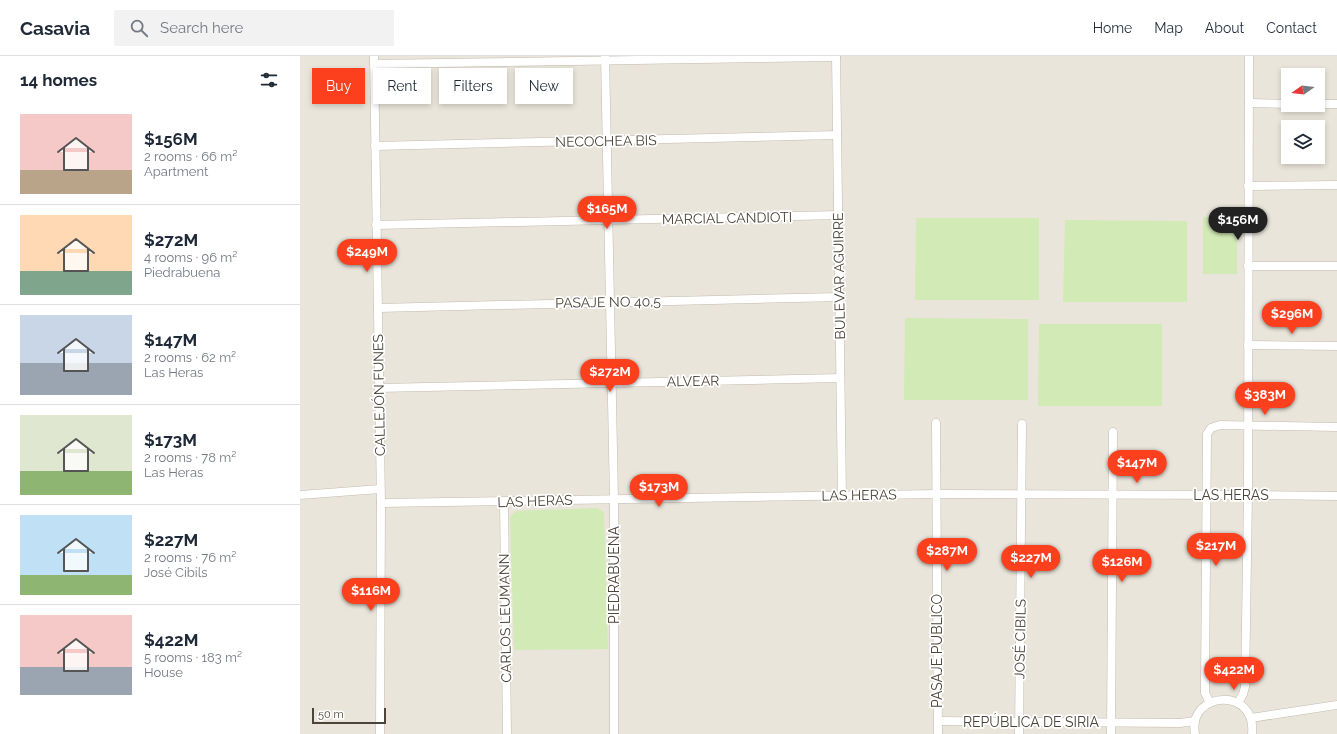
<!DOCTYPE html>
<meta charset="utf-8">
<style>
body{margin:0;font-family:Raleway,sans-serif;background:#f2f2f3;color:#1f2937;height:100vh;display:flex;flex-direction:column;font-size:15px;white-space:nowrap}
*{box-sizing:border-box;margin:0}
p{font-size:13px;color:#747a83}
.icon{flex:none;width:22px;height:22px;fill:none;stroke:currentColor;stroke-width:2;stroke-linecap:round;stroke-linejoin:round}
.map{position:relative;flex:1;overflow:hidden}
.sheet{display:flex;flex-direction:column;background:#fff;width:300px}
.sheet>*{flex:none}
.hud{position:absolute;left:12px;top:12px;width:380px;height:36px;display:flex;gap:8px}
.needle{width:26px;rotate:256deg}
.controls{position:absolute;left:981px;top:12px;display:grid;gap:8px}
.controls a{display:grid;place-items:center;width:44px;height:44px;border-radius:0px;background:#fff;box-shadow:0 2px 6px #0003;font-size:20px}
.scale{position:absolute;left:12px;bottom:10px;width:74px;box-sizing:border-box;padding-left:4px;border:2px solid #4b4439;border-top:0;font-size:11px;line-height:14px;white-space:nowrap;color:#4b4439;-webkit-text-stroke:3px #fff;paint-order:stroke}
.price{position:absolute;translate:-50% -34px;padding:0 9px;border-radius:14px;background:#fc3f1d;color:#fff;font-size:13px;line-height:26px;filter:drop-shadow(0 1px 2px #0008)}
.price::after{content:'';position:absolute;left:50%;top:24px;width:12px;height:9px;margin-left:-6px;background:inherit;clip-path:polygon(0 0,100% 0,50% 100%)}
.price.selected{background:#222;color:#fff}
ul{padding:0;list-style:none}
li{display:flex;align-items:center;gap:12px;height:100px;padding:0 20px}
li+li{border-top:1px solid #e0e1e3}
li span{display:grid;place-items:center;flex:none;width:112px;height:80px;border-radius:0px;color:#555}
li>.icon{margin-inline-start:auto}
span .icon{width:48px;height:48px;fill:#fffc;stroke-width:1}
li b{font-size:17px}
h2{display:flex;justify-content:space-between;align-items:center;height:48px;padding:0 20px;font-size:17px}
.pill{padding:0 14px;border-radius:0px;background:#fff;box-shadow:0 2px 6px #0003;font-size:14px;line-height:36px}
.pill.selected{background:#fc3f1d;color:#fff}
header{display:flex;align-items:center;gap:24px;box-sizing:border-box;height:56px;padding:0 20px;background:#fff;border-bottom:1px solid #e0e1e3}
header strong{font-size:19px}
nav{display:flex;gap:22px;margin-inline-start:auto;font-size:14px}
.search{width:280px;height:36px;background:#f2f2f3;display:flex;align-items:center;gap:10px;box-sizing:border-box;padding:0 14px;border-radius:0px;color:#747a83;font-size:15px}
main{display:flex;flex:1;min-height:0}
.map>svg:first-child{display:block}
.residential{fill:#eae5da;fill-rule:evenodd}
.green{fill:#d2eab5}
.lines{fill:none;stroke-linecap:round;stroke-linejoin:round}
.street-casing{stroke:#c2bbae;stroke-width:9}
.street{stroke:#fff;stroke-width:8}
.labels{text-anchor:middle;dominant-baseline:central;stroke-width:3.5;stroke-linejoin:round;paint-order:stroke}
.street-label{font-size:14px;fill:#4b4439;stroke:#fff}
</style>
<header>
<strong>Casavia</strong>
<div class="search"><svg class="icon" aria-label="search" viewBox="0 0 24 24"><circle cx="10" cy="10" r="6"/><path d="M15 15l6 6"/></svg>Search here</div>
<nav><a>Home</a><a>Map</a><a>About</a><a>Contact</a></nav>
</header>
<main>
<section class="sheet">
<h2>14 homes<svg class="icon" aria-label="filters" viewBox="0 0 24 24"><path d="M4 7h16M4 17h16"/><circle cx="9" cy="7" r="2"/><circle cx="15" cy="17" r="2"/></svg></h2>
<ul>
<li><span style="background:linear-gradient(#f6c9c9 70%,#b9a48a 0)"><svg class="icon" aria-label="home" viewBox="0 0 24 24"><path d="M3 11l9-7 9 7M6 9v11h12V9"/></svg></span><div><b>$156M</b><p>2 rooms · 66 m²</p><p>Apartment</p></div></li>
<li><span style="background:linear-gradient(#ffd9b3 70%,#7fa58c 0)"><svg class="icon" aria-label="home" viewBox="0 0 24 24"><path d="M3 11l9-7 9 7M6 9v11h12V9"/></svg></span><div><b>$272M</b><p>4 rooms · 96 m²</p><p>Piedrabuena</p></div></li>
<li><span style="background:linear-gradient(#c9d6e8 60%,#9aa5b1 0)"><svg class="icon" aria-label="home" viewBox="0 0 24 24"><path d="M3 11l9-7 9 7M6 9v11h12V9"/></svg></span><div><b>$147M</b><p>2 rooms · 62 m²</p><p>Las Heras</p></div></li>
<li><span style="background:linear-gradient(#dfe7d0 70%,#8fb573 0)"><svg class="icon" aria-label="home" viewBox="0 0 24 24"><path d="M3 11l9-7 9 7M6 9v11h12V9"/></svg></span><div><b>$173M</b><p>2 rooms · 78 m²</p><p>Las Heras</p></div></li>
<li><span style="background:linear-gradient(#bfe0f5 75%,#8fb573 0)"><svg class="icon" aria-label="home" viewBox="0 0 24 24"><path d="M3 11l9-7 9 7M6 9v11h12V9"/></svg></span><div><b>$227M</b><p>2 rooms · 76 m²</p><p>José Cibils</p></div></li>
<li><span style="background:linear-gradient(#f6c9c9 65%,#9aa5b1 0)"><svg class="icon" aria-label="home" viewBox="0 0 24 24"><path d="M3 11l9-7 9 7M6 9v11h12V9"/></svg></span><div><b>$422M</b><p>5 rooms · 183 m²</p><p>House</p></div></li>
</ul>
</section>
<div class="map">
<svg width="1037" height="678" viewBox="0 0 1037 678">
<rect width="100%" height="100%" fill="#f6f3ec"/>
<path class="residential" d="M0,0H1037V678H0ZM988,19H1018V49H988ZM988,71H1018V101H988Z"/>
<g class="green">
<rect x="903" y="161" width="34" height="57"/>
<path d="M616,162H739V244H615Z"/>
<path d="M765,164L887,165V246H763Z"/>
<path d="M605,262L728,263V344H604Z"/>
<path d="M739,268H862V350H738Z"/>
<path d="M297,452L304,456L308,593L214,594L210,461L216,455Z"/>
</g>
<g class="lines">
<defs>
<g id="street">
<path d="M74,0L81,447L80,678"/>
<path d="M305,0L314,443V678"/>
<path d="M536,0L542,440"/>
<path d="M74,8L536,1"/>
<path d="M949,47L988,48"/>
<path d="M1018,48H1037"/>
<path d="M75,90L537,79"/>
<path d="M948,130L1037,129"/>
<path d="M76,169L538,159"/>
<path d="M948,210H1037"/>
<path d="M78,252L539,241"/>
<path d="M948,289L1037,290"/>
<path d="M79,332L540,322"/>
<path d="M636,367L638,678"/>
<path d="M0,439L80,433"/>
<path d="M204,446L207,678"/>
<path d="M81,447L636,438L948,439L1037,440"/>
<path d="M910,647L905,637V630L907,378L911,372L920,369L1037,371"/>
<path d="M938,647L943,638L945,631L948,439L949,0"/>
<path d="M951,662L1037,649"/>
<path d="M638,665L880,667L895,665"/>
<path d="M719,678L722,368"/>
<path d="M811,678L813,376"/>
<path d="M895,678C887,635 957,630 952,678"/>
</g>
</defs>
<use href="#street" class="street-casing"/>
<use href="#street" class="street"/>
</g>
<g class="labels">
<g class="street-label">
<text transform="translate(306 85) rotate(-1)">NECOCHEA BIS</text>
<text transform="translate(427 162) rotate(-1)">MARCIAL CANDIOTI</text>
<text transform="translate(539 220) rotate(-91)">BULEVAR AGUIRRE</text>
<text transform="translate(308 246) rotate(-1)">PASAJE NO 40,5</text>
<text transform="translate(393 325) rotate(-1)">ALVEAR</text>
<text transform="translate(79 339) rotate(-91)">CALLEJÓN FUNES</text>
<text transform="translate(559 439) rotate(-1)">LAS HERAS</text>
<text x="931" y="439">LAS HERAS</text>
<text transform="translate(235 445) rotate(-2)">LAS HERAS</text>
<text transform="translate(314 519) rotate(-90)">PIEDRABUENA</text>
<text transform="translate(205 562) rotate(-91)">CARLOS LEUMANN</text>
<text transform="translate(720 583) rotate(-89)">JOSÉ CIBILS</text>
<text transform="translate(637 595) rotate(-90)">PASAJE PUBLICO</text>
<text x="731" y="666">REPÚBLICA DE SIRIA</text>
</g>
</g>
</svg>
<div class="controls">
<a><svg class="needle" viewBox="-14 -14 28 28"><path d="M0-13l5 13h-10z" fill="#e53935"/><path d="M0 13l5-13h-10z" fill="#747a83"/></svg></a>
<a><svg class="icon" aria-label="layers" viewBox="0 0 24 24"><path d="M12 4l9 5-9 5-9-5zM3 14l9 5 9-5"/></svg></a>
</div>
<div class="scale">50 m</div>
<b class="price" style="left:307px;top:174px">$165M</b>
<b class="price selected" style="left:938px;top:185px">$156M</b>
<b class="price" style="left:67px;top:217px">$249M</b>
<b class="price" style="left:992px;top:279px">$296M</b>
<b class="price" style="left:310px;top:337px">$272M</b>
<b class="price" style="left:965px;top:360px">$383M</b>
<b class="price" style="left:837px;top:428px">$147M</b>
<b class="price" style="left:359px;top:452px">$173M</b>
<b class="price" style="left:916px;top:511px">$217M</b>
<b class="price" style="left:647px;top:516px">$287M</b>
<b class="price" style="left:731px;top:523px">$227M</b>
<b class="price" style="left:822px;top:527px">$126M</b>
<b class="price" style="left:71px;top:556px">$116M</b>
<b class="price" style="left:934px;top:635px">$422M</b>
<div class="hud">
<a class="pill selected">Buy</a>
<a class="pill">Rent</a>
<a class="pill">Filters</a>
<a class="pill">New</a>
</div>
</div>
</main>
